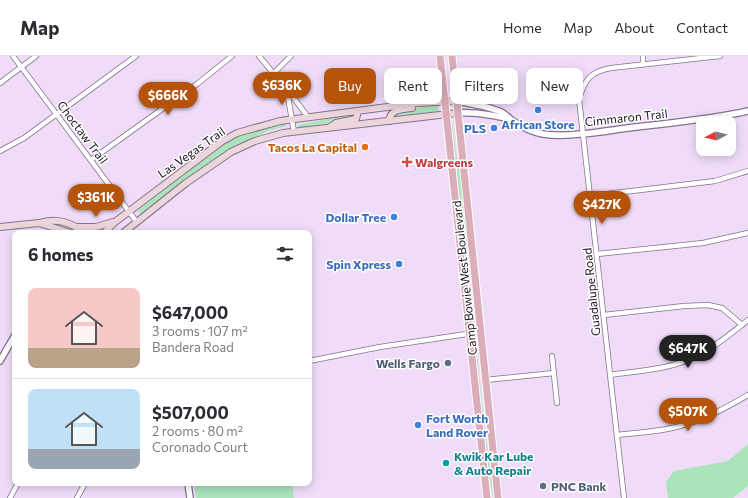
<!DOCTYPE html>
<meta charset="utf-8">
<style>
body{margin:0;font-family:Commissioner,sans-serif;background:#f7f7f7;color:#2b2b33;height:100vh;display:flex;flex-direction:column;font-size:15px;white-space:nowrap}
*{box-sizing:border-box;margin:0}
p{font-size:13px;color:#7c7c81}
.icon{flex:none;width:22px;height:22px;fill:none;stroke:currentColor;stroke-width:2;stroke-linecap:round;stroke-linejoin:round}
.map{position:relative;flex:1;overflow:hidden}
.side{position:absolute;left:12px;top:174px;width:300px;height:256px;display:flex;flex-direction:column;background:#fff;border-radius:8px;box-shadow:0 2px 10px #0003}
.side>*{flex:none}
.banner{position:absolute;left:324px;top:12px;width:364px;height:36px;display:flex;gap:8px}
.needle{width:26px;rotate:263deg}
.tools{position:absolute;left:696px;top:60px;display:grid;gap:8px}
.tools a{display:grid;place-items:center;width:40px;height:40px;border-radius:8px;background:#fff;box-shadow:0 2px 10px #0003;font-size:20px}
.price{position:absolute;translate:-50% -34px;padding:0 9px;border-radius:14px;background:#b45309;color:#fff;font-size:13px;line-height:26px;filter:drop-shadow(0 1px 2px #0008)}
.price::after{content:'';position:absolute;left:50%;top:24px;width:12px;height:9px;margin-left:-6px;background:inherit;clip-path:polygon(0 0,100% 0,50% 100%)}
.price.on{background:#222;color:#fff}
ul{padding:0;list-style:none}
li{display:flex;align-items:center;gap:12px;height:100px;padding:0 16px}
li+li{border-top:1px solid #e1e1e2}
li span{display:grid;place-items:center;flex:none;width:112px;height:80px;border-radius:8px;color:#555}
li>.icon{margin-inline-start:auto}
span .icon{width:48px;height:48px;fill:#fffc;stroke-width:1}
li b{font-size:17px}
h2{display:flex;justify-content:space-between;align-items:center;height:48px;padding:0 16px;font-size:17px}
.tag{padding:0 14px;border-radius:8px;background:#fff;box-shadow:0 2px 10px #0003;font-size:14px;line-height:36px}
.tag.on{background:#b45309;color:#fff}
header{display:flex;align-items:center;gap:24px;box-sizing:border-box;height:56px;padding:0 20px;background:#fff;border-bottom:1px solid #e1e1e2}
header strong{font-size:19px}
nav{display:flex;gap:22px;margin-inline-start:auto;font-size:14px}
.map>svg:first-child{display:block}
.green{fill:#abe3bb}
.lines{fill:none;stroke-linecap:round;stroke-linejoin:round}
.minor-casing{stroke:#84738d;stroke-width:6}
.tertiary-casing{stroke:#84738d;stroke-width:8}
.secondary-casing{stroke:#84738d;stroke-width:8}
.primary-casing{stroke:#fff;stroke-width:9}
.minor{stroke:#fff;stroke-width:4.5}
.tertiary{stroke:#fff;stroke-width:5.5}
.secondary{stroke:#ecd6dc;stroke-width:6}
.primary{stroke:#daadb9;stroke-width:7}
.shop-dot{fill:#3f7fe0;stroke:#fff;stroke-width:1.5}
.food-dot{fill:#e8710a;stroke:#fff;stroke-width:1.5}
.health-dot{fill:#e0444e;stroke:#fff;stroke-width:1.5}
.service-dot{fill:#5c6f8a;stroke:#fff;stroke-width:1.5}
.culture-dot{fill:#0f9aa8;stroke:#fff;stroke-width:1.5}
.labels{text-anchor:middle;dominant-baseline:central;stroke-width:3;stroke-linejoin:round;paint-order:stroke}
.street-label{font-size:12px;fill:#1c151f;stroke:#fff}
.shop-label{font-size:12px;font-weight:bold;fill:#366cbe;stroke:#fff;text-anchor:end}
.food-label{font-size:12px;font-weight:bold;fill:#c56008;stroke:#fff;text-anchor:end}
.health-label{font-size:12px;font-weight:bold;fill:#be3a42;stroke:#fff;text-anchor:start}
.service-label{font-size:12px;font-weight:bold;fill:#4e5e75;stroke:#fff;text-anchor:end}
.culture-label{font-size:12px;font-weight:bold;fill:#0d838f;stroke:#fff;text-anchor:start}
</style>
<header>
<strong>Map</strong>
<nav><a>Home</a><a>Map</a><a>About</a><a>Contact</a></nav>
</header>
<div class="map">
<svg width="748" height="442" viewBox="0 0 748 442">
<rect width="100%" height="100%" fill="#f0dcf9"/>
<g class="green">
<path d="M436,48L438,49L439,55L397,61L395,59L396,57Z"/>
<path d="M347,59H354L355,61L320,69L299,72L298,69Z"/>
<path d="M452,65L456,97L460,114L468,185H466L459,136L451,66Z"/>
<path d="M285,67L286,70L268,75L230,93L140,158L138,154C171,130 201,98 238,80C253,73 269,70 285,67Z"/>
<path d="M475,288H476L484,367L494,442H493L486,402Z"/>
<path d="M748,388V430L733,442H668L666,426L674,415L728,405Z"/>
<path d="M194,427H292L294,442H196Z"/>
</g>
<g class="lines">
<defs>
<g id="minor">
<path d="M13,0L136,165"/>
<path d="M259,0L293,41L308,61"/>
<path d="M643,0V8"/>
<path d="M273,18L291,0"/>
<path d="M0,27L36,0"/>
<path d="M287,35L294,76"/>
<path d="M0,95L24,82L136,0"/>
<path d="M91,104L197,28L232,0"/>
<path d="M590,140L715,125L748,115"/>
<path d="M597,198L703,187L748,177"/>
<path d="M604,259L684,250L708,249L722,252L742,269"/>
<path d="M552,300L557,347"/>
<path d="M309,305L380,291L480,276"/>
<path d="M610,319C637,315 667,314 692,302C713,293 730,278 748,264"/>
<path d="M485,324L554,317"/>
<path d="M617,379C635,377 654,376 672,372C700,366 724,353 748,339"/>
<path d="M10,442L18,427"/>
<path d="M77,442L85,427"/>
<path d="M624,442L579,43C585,23 590,16 611,12L720,0"/>
</g>
<g id="tertiary">
<path d="M456,45C472,48 489,50 503,57C506,59 508,61 510,63C520,70 531,76 543,78C565,82 605,75 628,72C668,67 709,64 748,55"/>
<path d="M457,57C469,56 479,57 490,59C497,60 502,62 509,62"/>
<path d="M0,305L15,279"/>
<path d="M188,427L190,442"/>
</g>
<g id="secondary">
<path d="M389,65C390,53 403,53 412,52"/>
<path d="M330,71L336,67L356,63L358,55"/>
<path d="M39,167C57,161 71,167 86,177"/>
<path d="M0,171L39,167L71,177"/>
<path d="M78,171H96L113,166"/>
<path d="M104,177L115,166L221,86L237,77L280,65L418,47L456,45"/>
<path d="M123,177L186,127L231,96L255,85L283,77L457,57"/>
</g>
<g id="primary">
<path d="M440,0L487,442"/>
<path d="M452,0L498,442"/>
</g>
</defs>
<use href="#minor" class="minor-casing"/>
<use href="#tertiary" class="tertiary-casing"/>
<use href="#secondary" class="secondary-casing"/>
<use href="#primary" class="primary-casing"/>
<use href="#minor" class="minor"/>
<use href="#tertiary" class="tertiary"/>
<use href="#secondary" class="secondary"/>
<use href="#primary" class="primary"/>
</g>
<g class="shop-dot">
<circle cx="538" cy="54" r="4"/>
<circle cx="494" cy="72" r="4"/>
<circle cx="394" cy="161" r="4"/>
<circle cx="399" cy="208" r="4"/>
<circle cx="418" cy="369" r="4"/>
</g>
<circle class="food-dot" cx="365" cy="91" r="4"/>
<path class="health-dot" d="M405 100h4v4h4v4h-4v4h-4v-4h-4v-4h4z"/>
<g class="service-dot">
<circle cx="448" cy="307" r="4"/>
<circle cx="543" cy="430" r="4"/>
</g>
<circle class="culture-dot" cx="446" cy="407" r="4"/>
<g class="labels">
<g class="street-label">
<text transform="translate(626 61) rotate(-6)">Cimmaron Trail</text>
<text transform="translate(83 76) rotate(53)">Choctaw Trail</text>
<text transform="translate(191 96) rotate(-35)">Las Vegas Trail</text>
<text transform="translate(464 222) rotate(-96)">Camp Bowie West Boulevard</text>
<text transform="translate(591 236) rotate(-96)">Guadalupe Road</text>
</g>
<g class="shop-label">
<text x="538" y="68" text-anchor="middle">African Store</text>
<text x="486" y="72">PLS</text>
<text x="386" y="161">Dollar Tree</text>
<text x="391" y="208">Spin Xpress</text>
<text x="426" y="362" text-anchor="start">Fort Worth<tspan x="426" dy="14">Land Rover</tspan></text>
</g>
<g class="food-label">
<text x="357" y="91">Tacos La Capital</text>
</g>
<g class="health-label">
<text x="415" y="106">Walgreens</text>
</g>
<g class="service-label">
<text x="440" y="307">Wells Fargo</text>
<text x="551" y="430" text-anchor="start">PNC Bank</text>
</g>
<g class="culture-label">
<text x="454" y="400">Kwik Kar Lube<tspan x="454" dy="14">&amp; Auto Repair</tspan></text>
</g>
</g>
</svg>
<div class="tools">
<a><svg class="needle" viewBox="-14 -14 28 28"><path d="M0-13l5 13h-10z" fill="#e53935"/><path d="M0 13l5-13h-10z" fill="#7c7c81"/></svg></a>
</div>
<b class="price" style="left:282px;top:50px">$636K</b>
<b class="price" style="left:168px;top:60px">$666K</b>
<b class="price" style="left:96px;top:162px">$361K</b>
<b class="price" style="left:602px;top:169px">$427K</b>
<b class="price on" style="left:688px;top:313px">$647K</b>
<b class="price" style="left:688px;top:376px">$507K</b>
<div class="banner">
<a class="tag on">Buy</a>
<a class="tag">Rent</a>
<a class="tag">Filters</a>
<a class="tag">New</a>
</div>
<section class="side">
<h2>6 homes<svg class="icon" aria-label="filters" viewBox="0 0 24 24"><path d="M4 7h16M4 17h16"/><circle cx="9" cy="7" r="2"/><circle cx="15" cy="17" r="2"/></svg></h2>
<ul>
<li><span style="background:linear-gradient(#f6c9c9 75%,#b9a48a 0)"><svg class="icon" aria-label="home" viewBox="0 0 24 24"><path d="M3 11l9-7 9 7M6 9v11h12V9"/></svg></span><div><b>$647,000</b><p>3 rooms · 107 m²</p><p>Bandera Road</p></div></li>
<li><span style="background:linear-gradient(#bfe0f5 75%,#9aa5b1 0)"><svg class="icon" aria-label="home" viewBox="0 0 24 24"><path d="M3 11l9-7 9 7M6 9v11h12V9"/></svg></span><div><b>$507,000</b><p>2 rooms · 80 m²</p><p>Coronado Court</p></div></li>
</ul>
</section>
</div>
